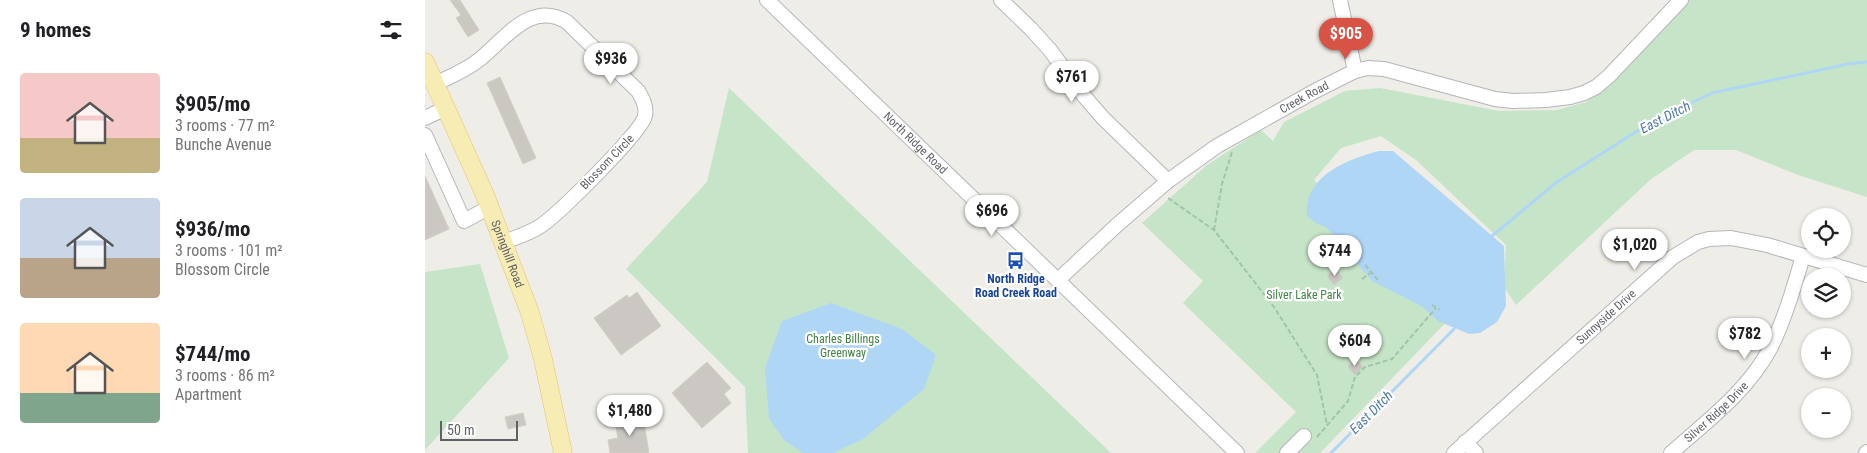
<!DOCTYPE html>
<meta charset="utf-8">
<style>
body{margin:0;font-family:"Roboto Condensed",sans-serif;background:#f6f6f6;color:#202124;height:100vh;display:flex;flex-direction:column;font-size:19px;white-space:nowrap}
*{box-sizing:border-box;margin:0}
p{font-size:16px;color:#757577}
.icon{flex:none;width:28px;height:28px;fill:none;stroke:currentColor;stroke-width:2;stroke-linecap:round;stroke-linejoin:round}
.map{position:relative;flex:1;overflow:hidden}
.side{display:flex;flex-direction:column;background:#fff;width:425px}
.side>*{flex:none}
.buttons{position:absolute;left:1376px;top:208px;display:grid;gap:10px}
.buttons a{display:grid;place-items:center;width:50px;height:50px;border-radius:50%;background:#fff;box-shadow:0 1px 4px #0004;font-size:25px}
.scale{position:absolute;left:15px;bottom:12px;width:78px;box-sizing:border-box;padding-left:5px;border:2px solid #5e6166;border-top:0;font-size:14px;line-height:18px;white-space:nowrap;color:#5e6166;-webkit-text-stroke:4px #fff;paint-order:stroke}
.price{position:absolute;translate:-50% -42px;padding:0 11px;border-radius:18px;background:#fff;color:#222;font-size:16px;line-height:32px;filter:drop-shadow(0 1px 2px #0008)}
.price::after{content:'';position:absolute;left:50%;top:30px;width:15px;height:11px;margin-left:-8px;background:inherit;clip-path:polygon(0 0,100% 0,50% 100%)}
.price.current{background:#d75345;color:#fff}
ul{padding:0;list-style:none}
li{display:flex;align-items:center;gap:15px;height:125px;padding:0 20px}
li span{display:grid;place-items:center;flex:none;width:140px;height:100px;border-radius:5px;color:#555}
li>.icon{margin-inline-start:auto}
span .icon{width:60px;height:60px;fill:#fffc;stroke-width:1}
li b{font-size:21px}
h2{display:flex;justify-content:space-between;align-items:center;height:60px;padding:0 20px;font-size:21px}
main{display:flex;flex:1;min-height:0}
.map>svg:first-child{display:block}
.green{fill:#c6e4c7}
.water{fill:#b0d6f6}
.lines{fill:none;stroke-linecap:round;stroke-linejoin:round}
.stream{stroke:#b0d6f6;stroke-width:3}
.building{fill:#cbc8c4;stroke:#d3cfc6}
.minor-casing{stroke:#b4b6ba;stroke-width:16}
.major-casing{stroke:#e3c46c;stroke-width:19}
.path{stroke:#a0c4ac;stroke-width:2;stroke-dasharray:5 2.5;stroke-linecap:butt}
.minor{stroke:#fff;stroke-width:14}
.major{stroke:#f7edb4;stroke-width:18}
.labels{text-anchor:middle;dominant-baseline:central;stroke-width:4.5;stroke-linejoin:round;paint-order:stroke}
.street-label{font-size:12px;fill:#5e6166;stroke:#fff}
.transit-label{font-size:12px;font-weight:bold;fill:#164399;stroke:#fff}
.park-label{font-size:12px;fill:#408344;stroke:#fff}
.water-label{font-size:14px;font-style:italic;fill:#4d78a7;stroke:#fff}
</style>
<main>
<section class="side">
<h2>9 homes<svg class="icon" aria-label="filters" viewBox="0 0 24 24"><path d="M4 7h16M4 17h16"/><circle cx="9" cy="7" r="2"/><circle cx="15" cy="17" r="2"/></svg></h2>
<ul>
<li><span style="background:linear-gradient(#f6c9c9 65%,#c2b280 0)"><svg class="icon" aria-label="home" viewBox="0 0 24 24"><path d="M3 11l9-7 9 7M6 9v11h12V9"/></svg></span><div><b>$905/mo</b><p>3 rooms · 77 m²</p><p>Bunche Avenue</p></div></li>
<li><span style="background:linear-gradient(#c9d6e8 60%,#b9a48a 0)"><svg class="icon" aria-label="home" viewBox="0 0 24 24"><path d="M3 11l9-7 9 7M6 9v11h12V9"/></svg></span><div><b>$936/mo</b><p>3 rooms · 101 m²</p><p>Blossom Circle</p></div></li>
<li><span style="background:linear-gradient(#ffd9b3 70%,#7fa58c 0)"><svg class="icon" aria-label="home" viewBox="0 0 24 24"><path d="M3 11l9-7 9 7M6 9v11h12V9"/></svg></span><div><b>$744/mo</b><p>3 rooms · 86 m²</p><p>Apartment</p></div></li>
</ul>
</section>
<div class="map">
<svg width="1442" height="453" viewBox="0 0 1442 453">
<rect width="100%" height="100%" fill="#efede7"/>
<g class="green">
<path d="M1264,0H1442V197L1373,175L1311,150H1269L1225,180L1091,305L1079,287L1081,245L991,160L956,136L916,148L889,180L1029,314L895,453H830L871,412L758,303L778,281L717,223L782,165L836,130L848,141L859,122L920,91L955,88L1074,111L1132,110L1161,102L1189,80Z"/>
<path d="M304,88L686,453H323L320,387L201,269L282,182Z"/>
<path d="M55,264L84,358L0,450V272Z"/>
</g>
<g class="water">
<path d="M954,151H968L1079,246L1081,306L1072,322L1055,333L1044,334L1013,321L998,307L947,281L901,227L892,224L882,216C878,176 923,159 954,151Z"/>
<path d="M406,303L477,329L511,355L499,389L438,439L408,453H378L359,440L344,419L340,368L357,321Z"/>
</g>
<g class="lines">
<g class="stream">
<path d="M1067,236L1132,182L1228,121L1287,93L1423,64L1442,62"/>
<path d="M906,453L1029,329"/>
</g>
</g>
<g class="building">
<path d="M25,0H35L54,30L43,37L31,18L36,15Z"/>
<path d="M75,77L111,158L98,164L62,83Z"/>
<path d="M0,176L24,229L0,240Z"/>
<path d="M910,269L918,278L909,285L902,276Z"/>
<path d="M212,292L236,326L196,355L169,318L202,295L204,298Z"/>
<path d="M931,359L938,367L930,375L923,367Z"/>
<path d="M282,362L306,388L299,394L306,403L277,428L247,393Z"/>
<path d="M98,413L101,425L83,429L80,417Z"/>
<path d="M218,417L224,453H185L183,440L193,438L190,422Z"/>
</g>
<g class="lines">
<defs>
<g id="minor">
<path id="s1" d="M342,0L812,453"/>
<path d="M576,0L606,29L625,50L659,96L678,118L743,181"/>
<path d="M915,0L930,71"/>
<path d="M10,84C26,76 42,70 55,59C81,38 106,0 142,22L213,91C217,98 222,106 220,116C217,132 134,213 117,225C106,233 92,237 79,242"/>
<path d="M0,118L21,108"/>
<path d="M0,135L39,221L65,207"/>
<path id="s2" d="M633,280L692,225L743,181L792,146L890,91L930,71L943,68L959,69L1070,99L1088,101L1121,100L1145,97L1159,93L1171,87L1184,76L1256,0"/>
<path d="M1040,442L1051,453"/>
<path d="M862,453L879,436"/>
<path id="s3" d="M1029,453L1248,257L1273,242L1284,239L1306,238L1342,245L1442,275"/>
<path id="s4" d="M1246,453C1282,421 1323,391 1346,347C1360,318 1369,287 1378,256"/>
<path d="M1441,453L1442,452"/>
</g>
<g id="major">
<path id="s5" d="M0,62L60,195L105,313L118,359L138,453"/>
</g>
</defs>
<use href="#minor" class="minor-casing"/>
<use href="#major" class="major-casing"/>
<g class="path">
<path d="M743,198L789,230L849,307L892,375L902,425"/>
<path d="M789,230L797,184L807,152"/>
<path d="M940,265L953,280"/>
<path d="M937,279L947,272"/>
<path d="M1007,305L1015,310"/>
<path d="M892,437L923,401L930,377L940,367L967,359L1011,308"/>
</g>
<use href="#minor" class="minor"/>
<use href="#major" class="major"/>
</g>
<defs>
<symbol id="bus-bare" viewBox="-9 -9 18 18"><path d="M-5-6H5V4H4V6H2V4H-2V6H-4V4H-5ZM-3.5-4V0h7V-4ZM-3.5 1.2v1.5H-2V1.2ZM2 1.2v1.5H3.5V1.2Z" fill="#1a4fb4" stroke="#fff" stroke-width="2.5" paint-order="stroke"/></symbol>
</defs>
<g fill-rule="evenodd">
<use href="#bus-bare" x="578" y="248" width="25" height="25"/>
</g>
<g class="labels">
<g class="street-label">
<text stroke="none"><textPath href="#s2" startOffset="308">Creek Road</textPath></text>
<text stroke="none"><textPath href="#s1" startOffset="206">North Ridge Road</textPath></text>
<text transform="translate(182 162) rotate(-46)">Blossom Circle</text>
<text stroke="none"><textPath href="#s5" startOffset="209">Springhill Road</textPath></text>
<text stroke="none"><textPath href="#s3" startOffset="204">Sunnyside Drive</textPath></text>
<text stroke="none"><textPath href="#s4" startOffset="61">Silver Ridge Drive</textPath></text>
</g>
<g class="transit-label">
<text x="591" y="279">North Ridge<tspan x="591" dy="14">Road Creek Road</tspan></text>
</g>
<g class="park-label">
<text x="879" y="295">Silver Lake Park</text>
<text x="418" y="339">Charles Billings<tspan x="418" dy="14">Greenway</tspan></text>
</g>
<g class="water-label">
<text transform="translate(1240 117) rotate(-27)">East Ditch</text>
<text transform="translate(946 412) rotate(-45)">East Ditch</text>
</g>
</g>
</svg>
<div class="buttons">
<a><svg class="icon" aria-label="locate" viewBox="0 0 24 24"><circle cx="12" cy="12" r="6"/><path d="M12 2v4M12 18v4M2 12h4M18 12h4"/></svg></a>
<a><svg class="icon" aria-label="layers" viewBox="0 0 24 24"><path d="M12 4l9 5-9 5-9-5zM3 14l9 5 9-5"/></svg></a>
<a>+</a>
<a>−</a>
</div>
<div class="scale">50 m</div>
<b class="price current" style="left:921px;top:60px">$905</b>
<b class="price" style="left:186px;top:85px">$936</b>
<b class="price" style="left:647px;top:103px">$761</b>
<b class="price" style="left:567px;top:237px">$696</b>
<b class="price" style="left:1210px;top:271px">$1,020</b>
<b class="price" style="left:910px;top:277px">$744</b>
<b class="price" style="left:1320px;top:360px">$782</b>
<b class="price" style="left:930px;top:367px">$604</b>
<b class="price" style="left:205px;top:437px">$1,480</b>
</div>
</main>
